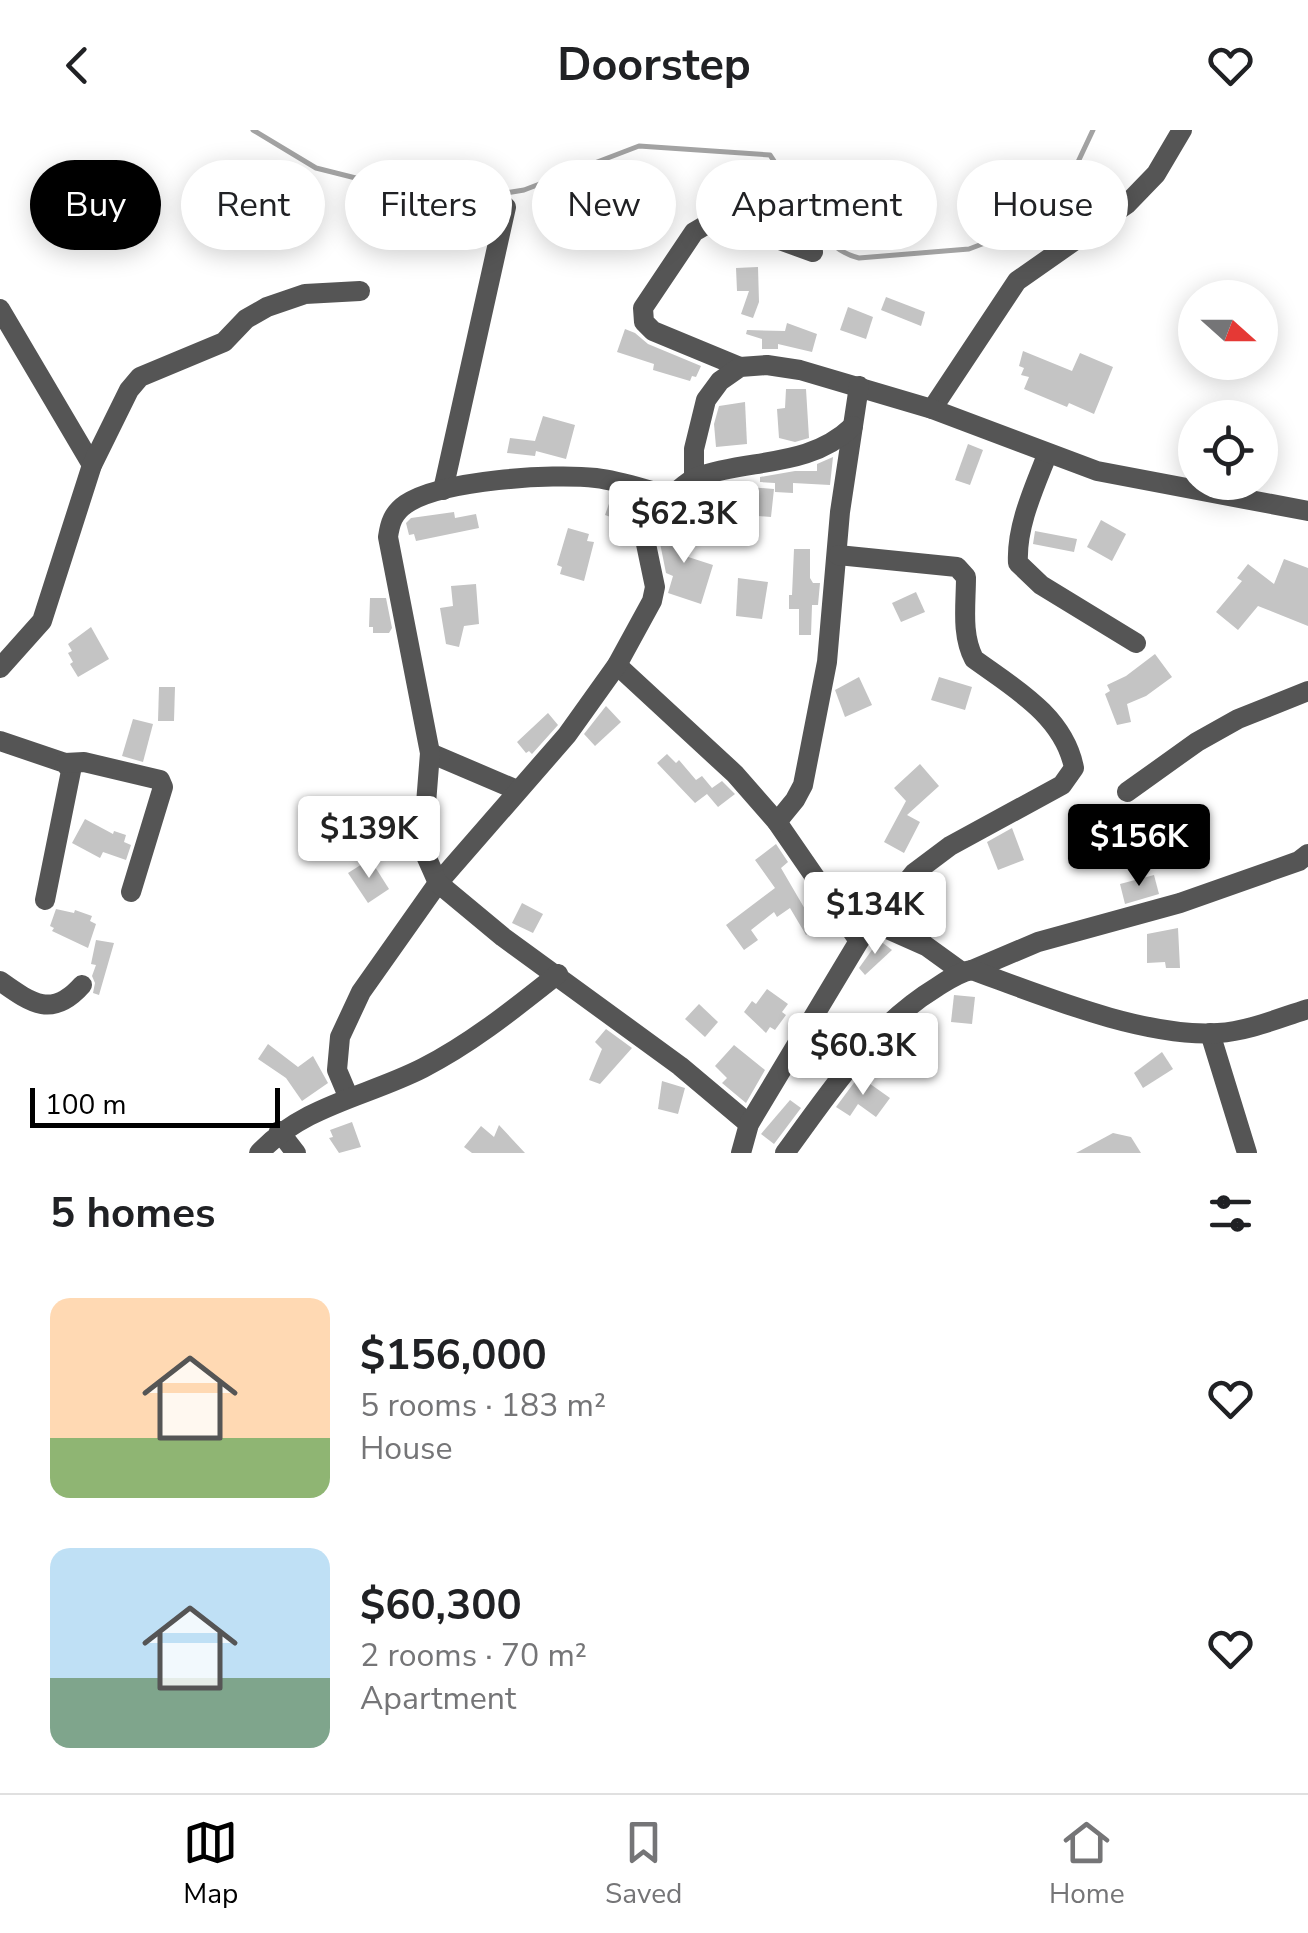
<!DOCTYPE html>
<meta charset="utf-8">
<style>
body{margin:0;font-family:"Nunito Sans",sans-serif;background:#f6f6f6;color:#202124;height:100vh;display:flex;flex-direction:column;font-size:38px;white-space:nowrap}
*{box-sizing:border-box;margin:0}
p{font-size:32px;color:#757577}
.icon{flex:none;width:55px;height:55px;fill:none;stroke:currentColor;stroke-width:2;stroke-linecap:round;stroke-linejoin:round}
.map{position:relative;height:1023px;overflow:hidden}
.side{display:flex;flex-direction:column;background:#fff;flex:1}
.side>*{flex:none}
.top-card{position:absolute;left:30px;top:30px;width:1250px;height:90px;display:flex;gap:20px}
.needle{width:65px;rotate:111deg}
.tools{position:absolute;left:1178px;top:150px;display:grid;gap:20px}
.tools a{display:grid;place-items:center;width:100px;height:100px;border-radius:50%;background:#fff;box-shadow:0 5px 25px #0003;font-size:50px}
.scale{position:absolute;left:30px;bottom:25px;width:250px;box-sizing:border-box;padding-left:10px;border:5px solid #000;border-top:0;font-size:28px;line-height:35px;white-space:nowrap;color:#000;-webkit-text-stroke:8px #fff;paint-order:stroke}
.price{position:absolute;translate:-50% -85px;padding:0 22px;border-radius:10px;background:#fff;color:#222;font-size:32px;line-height:65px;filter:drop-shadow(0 2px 5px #0008)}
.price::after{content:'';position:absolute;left:50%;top:60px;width:30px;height:22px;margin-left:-15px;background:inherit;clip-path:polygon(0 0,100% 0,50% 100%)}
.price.active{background:#000;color:#fff}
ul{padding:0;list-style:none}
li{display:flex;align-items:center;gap:30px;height:250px;padding:0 50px}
li span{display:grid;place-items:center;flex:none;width:280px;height:200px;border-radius:20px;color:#555}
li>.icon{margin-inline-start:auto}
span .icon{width:120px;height:120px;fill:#fffc;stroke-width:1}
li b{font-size:42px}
h2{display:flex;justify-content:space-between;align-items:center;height:120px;padding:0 50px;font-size:42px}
.tag{padding:0 35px;border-radius:45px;background:#fff;box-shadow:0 5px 25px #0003;font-size:35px;line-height:90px}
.tag.active{background:#000;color:#fff}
header{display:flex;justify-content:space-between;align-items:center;height:130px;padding:0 50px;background:#fff;font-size:45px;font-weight:700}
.dock{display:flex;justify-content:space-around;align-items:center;height:140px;border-top:2px solid #e0e0e0;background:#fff;font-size:28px;color:#757577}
.dock a{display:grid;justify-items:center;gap:5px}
.dock .active{color:#000}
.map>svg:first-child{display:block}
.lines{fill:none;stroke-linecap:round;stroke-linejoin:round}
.stream{stroke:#a3a3a3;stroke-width:5}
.building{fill:#c4c4c4}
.street{stroke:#555;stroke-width:20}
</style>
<header><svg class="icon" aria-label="back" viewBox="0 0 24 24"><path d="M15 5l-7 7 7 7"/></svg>Doorstep<svg class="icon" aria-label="heart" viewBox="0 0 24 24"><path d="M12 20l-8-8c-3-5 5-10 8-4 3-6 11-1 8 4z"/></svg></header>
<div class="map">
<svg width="1308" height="1023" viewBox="0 0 1308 1023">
<rect width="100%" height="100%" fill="#fff"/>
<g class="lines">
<path class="stream" d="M253,0L316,38L451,72L524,60L639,16L770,25C793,58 817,119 859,128L969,119L1040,92L1077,34L1093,0"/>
</g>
<g class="building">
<path d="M758,137L759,172L753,188L741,184L749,161H737L736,138Z"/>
<path d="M886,167L925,182L921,196L881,180Z"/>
<path d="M848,177L873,187L866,209L840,200Z"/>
<path d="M787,193L817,204L812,222L778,214V219H762V209L746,204L747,200L785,201Z"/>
<path d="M625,199L635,203L648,214L701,236L696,247L692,246L690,251L653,240L654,234L617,222Z"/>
<path d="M1023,221L1072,241L1080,223L1113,237L1094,284L1069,273L1067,277L1024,259L1029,247L1021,245L1024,238L1019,236Z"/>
<path d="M786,259H806L809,308L795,312L779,308L777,279L785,278Z"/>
<path d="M745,272L747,314L716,317L714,294L719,276Z"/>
<path d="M543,286L575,295L566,329L536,321L535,326L507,323L510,308L535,311Z"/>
<path d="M968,314L983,320L970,355L955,350Z"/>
<path d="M833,327L830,355L793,353V363L775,362V353L760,352V347L795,341H817V334Z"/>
<path d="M737,356L774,359L771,387L700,381L703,360L736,362Z"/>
<path d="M612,365L635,370L627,393L605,385Z"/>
<path d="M454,382L455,388L476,384L479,398L416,411L414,404L409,405L406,393L411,388Z"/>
<path d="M1101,390L1126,404L1112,431L1087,417Z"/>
<path d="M671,391L689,399L679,424L713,435L701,474L668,463L673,446L666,443L660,413Z"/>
<path d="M568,398L589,404L587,411L594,412L584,451L560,444L562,437L557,435Z"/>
<path d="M1035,401L1077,409L1074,422L1033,414Z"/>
<path d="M794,419H810V448L813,453H820L818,475H812L811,505H799V479H789V465H792Z"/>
<path d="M1284,429L1308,438V496L1258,476L1238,500L1216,482L1242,451L1237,448L1248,434L1274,454Z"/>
<path d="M738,448L768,452L762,489L736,486Z"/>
<path d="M476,454L479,494L464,496L459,517L446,514L440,478L453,476L451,456Z"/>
<path d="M916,462L925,482L901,492L892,473Z"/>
<path d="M370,468H386L392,498L389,503H373V497H369Z"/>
<path d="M91,497L109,529L78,547L70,534L73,532L68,523L72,521L68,514Z"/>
<path d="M1155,524L1172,547L1146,566L1127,574L1131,592L1117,595L1105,564L1110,561L1107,555L1126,546Z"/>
<path d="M859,547L872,575L845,587L835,560Z"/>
<path d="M939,547L972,557L965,580L931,570Z"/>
<path d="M159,557H175L174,591H158Z"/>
<path d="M606,576L621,592L595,616L584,604Z"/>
<path d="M548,583L558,595L532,624L529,621L526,623L517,612Z"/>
<path d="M133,589L153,594L143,632L122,626Z"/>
<path d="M667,624L676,633L679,630L696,650L702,646L712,658L722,651L735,664L718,677L707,664L695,673L657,633Z"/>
<path d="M920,634L939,656L907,685L920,692L904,723L884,712L906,671L894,658Z"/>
<path d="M85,689L113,704L114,701L126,705L124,712L131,715L126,730L103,722L100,728L72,713Z"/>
<path d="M1140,694L1147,717L1122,724L1116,701Z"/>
<path d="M1012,698L1024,730L998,740L987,712Z"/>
<path d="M776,714L788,732L781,738L809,786L820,780L827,792L806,805L790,778L777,787L774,782L751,800L758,810L744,820L726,795L775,758L755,730Z"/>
<path d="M370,729L389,759L368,773L348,743Z"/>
<path d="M1154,745L1159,764L1125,774L1120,754Z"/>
<path d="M522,773L543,784L533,803L512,793Z"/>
<path d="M56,779L74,783L75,780L92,786L90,791L96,794L88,818L52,801L54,798L50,796Z"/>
<path d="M1178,798L1180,838H1166L1165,832L1147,833V804Z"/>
<path d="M96,810L114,813L99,865L93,863L95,853L92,846L96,835L91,834Z"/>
<path d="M879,810L892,820L865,845L859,838Z"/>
<path d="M767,859L788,874L782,882L786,885L775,900L770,897L766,903L744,882L752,871L756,874Z"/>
<path d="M954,865L975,867L972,894L951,892Z"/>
<path d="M699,874L718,892L705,907L685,889Z"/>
<path d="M606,899L632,918L600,954L589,950L602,919L595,912Z"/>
<path d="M268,914L298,937L313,926L328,953L302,971L286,948L258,929Z"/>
<path d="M734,915L765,940L746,973L722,953L727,948L715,936Z"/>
<path d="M1162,922L1173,939L1143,958L1134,943Z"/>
<path d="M859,946L890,968L876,987L858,974L850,986L836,977Z"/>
<path d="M662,951L685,958L678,984L658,979Z"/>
<path d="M790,970L801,978L774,1014L761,1004Z"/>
<path d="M352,992L361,1017L339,1023L329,1008L333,1007L330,1000Z"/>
<path d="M499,995L525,1023H472L464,1017L481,996L494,1007Z"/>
<path d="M1113,1003L1131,1007L1141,1023H1076Z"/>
</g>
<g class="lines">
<g class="street">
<path d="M0,179L92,335"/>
<path d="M740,237L653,201L644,192L643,178L694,102L711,92L732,93L813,122"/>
<path d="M932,279L1017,151L1127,74L1156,44L1182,0"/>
<path d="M1047,325C1034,358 1016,397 1018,433L1041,455L1136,513"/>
<path d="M694,348V319L706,270L720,251L740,237L767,235L800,240L932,279L1097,341L1308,381"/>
<path d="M443,360L506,77"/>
<path d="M617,535L735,644L777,692L859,811"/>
<path d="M0,538L42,491L92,335L129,260L140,247L224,212L246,189L267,177L305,164L360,161"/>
<path d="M0,611L65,633L71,641L45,770"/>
<path d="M430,623L517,660"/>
<path d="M65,633L84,632L160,650L163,657L131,762"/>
<path d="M1127,662L1197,612L1238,589L1308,561"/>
<path d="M777,692L795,670L803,655L827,532L840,382L859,256"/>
<path d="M872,792L926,816L962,842"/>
<path d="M972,840L1038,812L1180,773L1299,731L1308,724"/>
<path d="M0,851C31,873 52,889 82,855"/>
<path d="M1210,903L1247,1023"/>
<path d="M348,966L337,940L340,907L361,862L438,753L567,605L617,535L652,471L655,457L646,414L649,399L671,366"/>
<path d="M749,994L680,936L503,807L438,753L426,726L424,699L430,623L388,407C390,393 393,383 406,374C442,350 552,343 596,348C621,351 646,360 671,366C679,360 687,351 697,347C750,328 808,339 853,296"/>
<path d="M279,1001L296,1023"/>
<path d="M259,1023C304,975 366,967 423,938C472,913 515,878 558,844"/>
<path d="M741,1023L749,994L859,811L914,743L950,716L1062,655L1074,638C1064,586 1014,558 974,529C961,504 966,475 966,447L957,437L838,425"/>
<path d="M785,1023C830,962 871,897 937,857C948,850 959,842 972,840C1041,865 1144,908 1218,903C1249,901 1279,888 1308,879"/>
</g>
</g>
</svg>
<div class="tools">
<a><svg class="needle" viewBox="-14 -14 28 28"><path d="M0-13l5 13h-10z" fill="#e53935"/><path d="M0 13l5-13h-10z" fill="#757577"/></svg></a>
<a><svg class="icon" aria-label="locate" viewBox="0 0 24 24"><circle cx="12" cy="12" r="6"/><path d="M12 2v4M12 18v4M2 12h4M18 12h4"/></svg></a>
</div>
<div class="scale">100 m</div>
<b class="price" style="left:684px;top:436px">$62.3K</b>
<b class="price" style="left:369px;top:751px">$139K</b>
<b class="price active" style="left:1139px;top:759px">$156K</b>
<b class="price" style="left:875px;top:827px">$134K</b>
<b class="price" style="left:863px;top:968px">$60.3K</b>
<div class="top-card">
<a class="tag active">Buy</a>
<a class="tag">Rent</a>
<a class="tag">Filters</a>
<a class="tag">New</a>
<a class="tag">Apartment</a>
<a class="tag">House</a>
</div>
</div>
<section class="side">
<h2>5 homes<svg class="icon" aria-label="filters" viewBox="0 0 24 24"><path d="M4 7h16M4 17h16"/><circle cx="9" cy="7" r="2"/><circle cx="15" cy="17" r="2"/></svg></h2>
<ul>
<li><span style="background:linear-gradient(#ffd9b3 70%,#8fb573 0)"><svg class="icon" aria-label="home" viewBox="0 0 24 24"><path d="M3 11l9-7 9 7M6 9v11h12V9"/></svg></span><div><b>$156,000</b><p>5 rooms · 183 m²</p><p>House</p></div><svg class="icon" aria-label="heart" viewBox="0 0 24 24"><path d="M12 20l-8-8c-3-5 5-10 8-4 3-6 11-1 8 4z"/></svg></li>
<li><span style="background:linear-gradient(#bfe0f5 65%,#7fa58c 0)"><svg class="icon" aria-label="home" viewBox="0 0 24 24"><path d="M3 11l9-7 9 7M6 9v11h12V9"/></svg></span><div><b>$60,300</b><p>2 rooms · 70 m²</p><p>Apartment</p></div><svg class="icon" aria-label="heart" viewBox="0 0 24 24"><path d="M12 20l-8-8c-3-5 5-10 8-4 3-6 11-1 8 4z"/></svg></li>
</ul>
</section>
<nav class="dock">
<a class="active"><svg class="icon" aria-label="map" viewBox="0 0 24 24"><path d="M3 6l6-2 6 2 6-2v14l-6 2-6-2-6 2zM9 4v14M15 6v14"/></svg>Map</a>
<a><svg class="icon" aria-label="saved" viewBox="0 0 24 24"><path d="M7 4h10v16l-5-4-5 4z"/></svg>Saved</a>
<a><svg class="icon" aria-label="home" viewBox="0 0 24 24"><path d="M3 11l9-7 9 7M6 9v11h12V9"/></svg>Home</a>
</nav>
